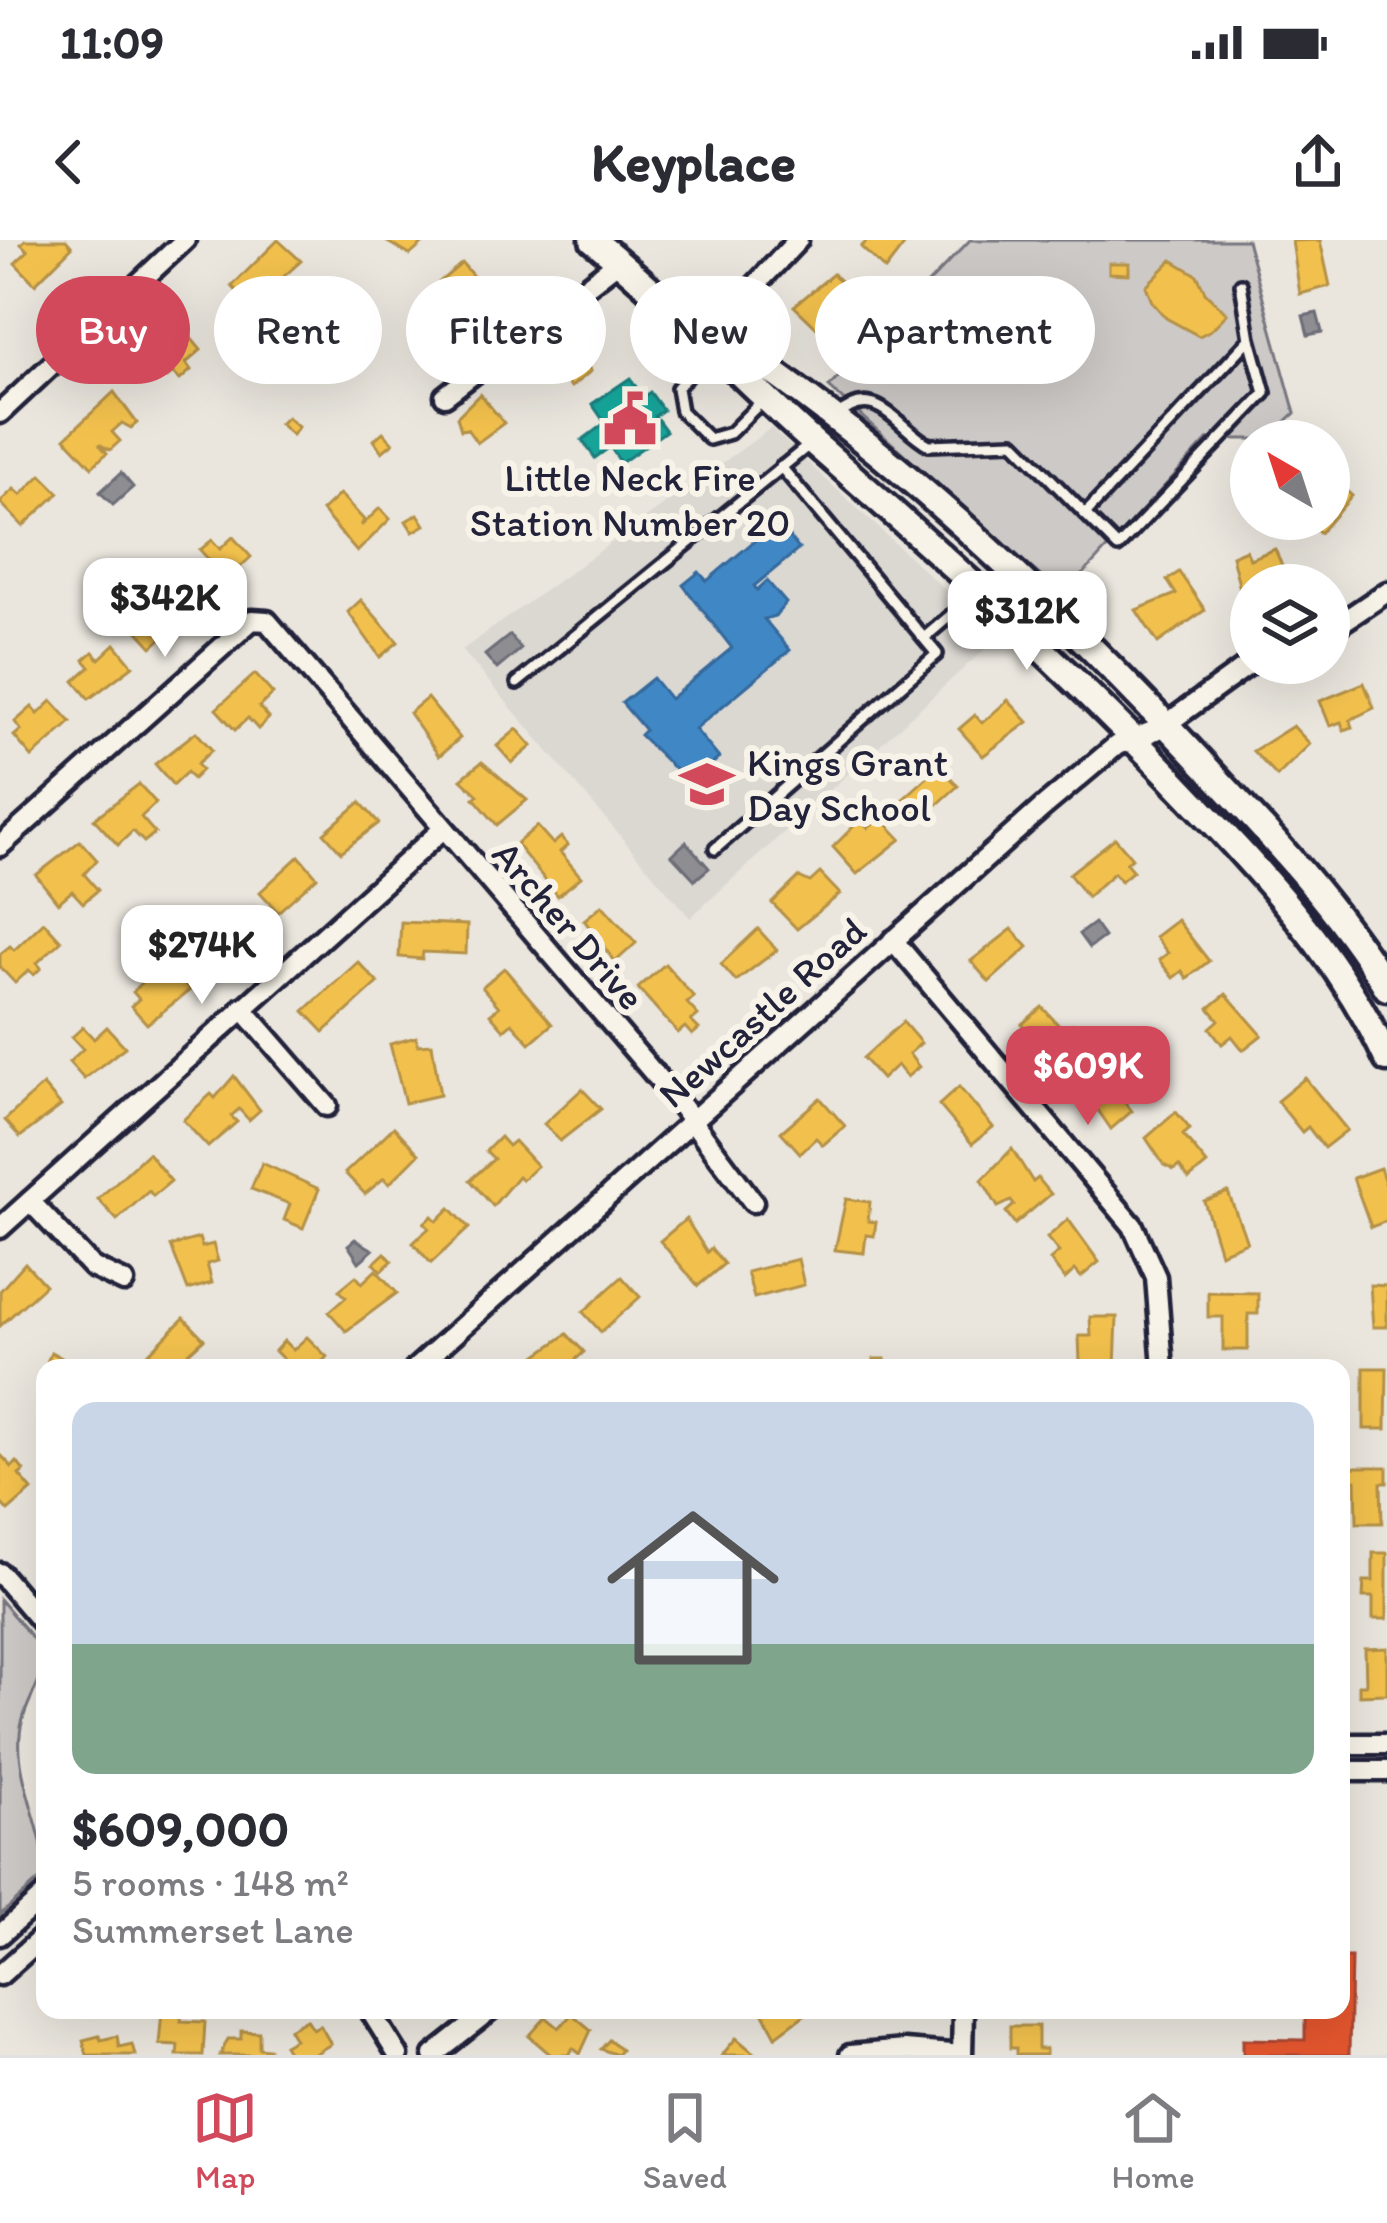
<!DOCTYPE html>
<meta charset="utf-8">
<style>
body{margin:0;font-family:Itim,sans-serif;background:#f2f2f3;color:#2b2b33;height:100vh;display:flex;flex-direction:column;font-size:45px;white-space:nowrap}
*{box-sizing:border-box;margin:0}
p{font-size:39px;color:#7c7c81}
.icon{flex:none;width:66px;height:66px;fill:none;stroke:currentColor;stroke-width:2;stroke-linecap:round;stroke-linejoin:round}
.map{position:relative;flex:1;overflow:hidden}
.side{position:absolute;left:36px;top:1119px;width:1314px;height:660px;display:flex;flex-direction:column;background:#fff;border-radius:24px;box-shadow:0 12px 48px #0002}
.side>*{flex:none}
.guide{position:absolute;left:36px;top:36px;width:1317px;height:108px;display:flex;gap:24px}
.needle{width:78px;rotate:321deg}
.controls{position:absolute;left:1230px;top:180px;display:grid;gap:24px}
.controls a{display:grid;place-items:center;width:120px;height:120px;border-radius:50%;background:#fff;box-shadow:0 12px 48px #0002;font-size:60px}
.price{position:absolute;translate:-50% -102px;padding:0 27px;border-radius:24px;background:#fff;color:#222;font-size:39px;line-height:78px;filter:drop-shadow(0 3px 6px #0008)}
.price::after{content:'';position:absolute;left:50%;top:72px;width:36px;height:27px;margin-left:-18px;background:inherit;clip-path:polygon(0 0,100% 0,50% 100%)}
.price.active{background:#d1495b;color:#fff}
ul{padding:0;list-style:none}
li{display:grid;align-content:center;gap:24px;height:636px;padding:0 36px}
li+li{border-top:3px solid #e1e1e2}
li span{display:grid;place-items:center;height:372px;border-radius:24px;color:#555}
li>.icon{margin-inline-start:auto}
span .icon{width:216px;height:216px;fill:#fffc;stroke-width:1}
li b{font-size:51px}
.tag{padding:0 42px;border-radius:54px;background:#fff;box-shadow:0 12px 48px #0002;font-size:42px;line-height:108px}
.tag.active{background:#d1495b;color:#fff}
.status{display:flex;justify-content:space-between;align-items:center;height:84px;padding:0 60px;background:#fff;direction:ltr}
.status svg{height:33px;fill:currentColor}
header{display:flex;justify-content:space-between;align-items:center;height:156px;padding:0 36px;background:#fff;font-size:54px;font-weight:800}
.dock{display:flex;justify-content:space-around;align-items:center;height:168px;border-top:3px solid #e1e1e2;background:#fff;font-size:33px;color:#7c7c81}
.dock a{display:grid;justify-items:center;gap:6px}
.dock .active{color:#d1495b}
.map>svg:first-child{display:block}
.built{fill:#dbd8d2}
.green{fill:#cdc9c6;stroke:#787680;stroke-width:3}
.homes{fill:#f2c14e;stroke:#b49148;stroke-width:3}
.shops{fill:#e4572e;stroke:#aa4732;stroke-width:3}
.schools{fill:#3f88c5;stroke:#36699c;stroke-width:3}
.public{fill:#17a398;stroke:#1a7c7c;stroke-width:3}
.industry{fill:#8d8d92;stroke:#6d6d78;stroke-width:3}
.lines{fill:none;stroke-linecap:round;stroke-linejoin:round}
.service-casing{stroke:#22223b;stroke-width:18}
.minor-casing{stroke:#22223b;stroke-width:27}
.tertiary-casing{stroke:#22223b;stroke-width:33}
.service{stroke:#f7f3e8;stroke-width:9}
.minor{stroke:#f7f3e8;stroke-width:18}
.tertiary{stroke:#f7f3e8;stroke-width:24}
.labels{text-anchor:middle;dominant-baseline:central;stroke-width:12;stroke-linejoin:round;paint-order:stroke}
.poi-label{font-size:39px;fill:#22223b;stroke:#f7f3e8}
.street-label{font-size:39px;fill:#22223b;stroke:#f7f3e8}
</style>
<div class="status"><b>11:09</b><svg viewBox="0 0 49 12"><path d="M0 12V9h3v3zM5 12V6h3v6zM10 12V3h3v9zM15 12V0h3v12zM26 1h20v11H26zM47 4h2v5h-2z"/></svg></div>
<header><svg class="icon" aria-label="back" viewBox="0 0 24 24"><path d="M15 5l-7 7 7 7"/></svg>Keyplace<svg class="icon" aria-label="share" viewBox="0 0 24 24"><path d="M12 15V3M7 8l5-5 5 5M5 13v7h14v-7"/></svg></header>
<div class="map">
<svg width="1387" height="1815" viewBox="0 0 1387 1815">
<rect width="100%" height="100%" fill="#eae6de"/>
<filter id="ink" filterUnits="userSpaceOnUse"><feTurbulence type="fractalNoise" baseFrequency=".00833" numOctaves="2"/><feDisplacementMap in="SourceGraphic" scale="24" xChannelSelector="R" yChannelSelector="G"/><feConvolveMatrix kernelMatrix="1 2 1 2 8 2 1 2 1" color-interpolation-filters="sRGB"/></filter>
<g filter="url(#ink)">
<path class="built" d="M771,188L997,398L690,678L462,410Z"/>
<g class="green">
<path d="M970,0H1247L1295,173L1267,199H1208L1063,356L829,147Z"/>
<path d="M0,1360L45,1413C45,1441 22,1465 20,1495C16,1543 45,1588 45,1635L0,1675Z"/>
</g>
<g class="homes">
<path d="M25,0H66L72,7L35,44L15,23L28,11L21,4Z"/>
<path d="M278,0L301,21L281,39L290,49L281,57L272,48L251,67L232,46Z"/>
<path d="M384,0H427L410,15Z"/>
<path d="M868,0H908L885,30L861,7Z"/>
<path d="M1320,0L1330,46L1300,54L1292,1Z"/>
<path d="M1172,20L1197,35L1205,52L1227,74L1211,90L1199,96L1166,78L1152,62L1146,46Z"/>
<path d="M462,23L487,53L492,48L503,60L509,55L520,68L490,94L455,64L460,59L455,53L442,64L430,50Z"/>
<path d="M1109,23H1129V34L1109,33Z"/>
<path d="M833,34L854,54L823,94L794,66Z"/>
<path d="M557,87L591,131L571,147L560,133L555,136L547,126L552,122L536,103Z"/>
<path d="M186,92L201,110L186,123L191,130L180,140L173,133L167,138L150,120Z"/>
<path d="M114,152L137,183L131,188L122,183L112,192L120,201L110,210L99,204L107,213L92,227L65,198Z"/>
<path d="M480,154L504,183L477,203L467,189L461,190L457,177Z"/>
<path d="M287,177L298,187L292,195L280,184Z"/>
<path d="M383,192L393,203L382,212L374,200Z"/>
<path d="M41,235L59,253L23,286L0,262L14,249L21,255Z"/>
<path d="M1332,238L1352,256L1320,293L1303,279H1329Z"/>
<path d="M340,254L364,280L361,286L380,268L390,279L357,312L322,271Z"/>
<path d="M418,274L425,285L413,292L406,281Z"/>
<path d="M233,297L251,317L213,352L195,332L209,320L200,310L212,300L220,309Z"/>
<path d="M1275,309L1288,340L1251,345L1241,353L1232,316L1246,310L1250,319Z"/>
<path d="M1179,332L1205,370L1158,403L1136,370L1176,354L1167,340Z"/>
<path d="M175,350L193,370L152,407L134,387Z"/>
<path d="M361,360L398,402L380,417L348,372Z"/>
<path d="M115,404L133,426L89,459L74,441L90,427L84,420L93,412L99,419Z"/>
<path d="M255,434L273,454L259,467L269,478L258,489L248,478L235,490L216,469Z"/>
<path d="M1364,443L1374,468L1350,480L1353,487L1344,490L1341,482L1330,486L1320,461Z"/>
<path d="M427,458L460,498L439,516L409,473Z"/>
<path d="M1008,460L1028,482L983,516L959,489L975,475L982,483Z"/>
<path d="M52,461L71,482L32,517L14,496L21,490L15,482L32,467L38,474Z"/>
<path d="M1293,486L1310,504L1277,536L1253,511Z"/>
<path d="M517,489L532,506L512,523L497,506Z"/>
<path d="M196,492L212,510L197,524L202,530L193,539L187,532L173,545L155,524Z"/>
<path d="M482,522L527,560L497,585L474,558L478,555L461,539Z"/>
<path d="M940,526L958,546L920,580L902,560Z"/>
<path d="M139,544L156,563L141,577L155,593L144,602L133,591L118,605L94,579Z"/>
<path d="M360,562L379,583L341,612L324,593Z"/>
<path d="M881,578L901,599L857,634L833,607L859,581L868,588Z"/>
<path d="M537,586L553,604L561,597L568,605L560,612L581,637L558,656L516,604Z"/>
<path d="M1115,598L1132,618L1126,623L1133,631L1121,641L1114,633L1087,657L1069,634Z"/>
<path d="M80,601L97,620L84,634L98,650L83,663L72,651L58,663L36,635Z"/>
<path d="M299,616L317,637L278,672L260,652Z"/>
<path d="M820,633L840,654L797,689L772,663L799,637L810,642Z"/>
<path d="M602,665L636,703L615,722L584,680Z"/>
<path d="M234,672L253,692L211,724L195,706Z"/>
<path d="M1177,680L1209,721L1187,738L1182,731L1173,738L1159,720L1168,713L1155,697Z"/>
<path d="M44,682L61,701L37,723L41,728L34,735L29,730L15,743L0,727V714L10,706L14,710Z"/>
<path d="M401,682L467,685L466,714L423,712L422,719L399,717Z"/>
<path d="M758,689L777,710L736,741L721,724Z"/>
<path d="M1012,689L1028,707L989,742L971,721Z"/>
<path d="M358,722L378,743L324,792L304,771Z"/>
<path d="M665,724L694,757L687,763L698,775L691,781L699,789L692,795L685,787L678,793L638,748Z"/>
<path d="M504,728L552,784L530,803L512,783L504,790L490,774L499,767L482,747Z"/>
<path d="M171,730L190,750L147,784L131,766L139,759L133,752L151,731L159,740Z"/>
<path d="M1226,754L1262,795L1243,810L1232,796L1222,804L1210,788L1219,780L1209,768Z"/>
<path d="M1042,767L1064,791L1072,784L1085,798L1056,824L1022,784Z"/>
<path d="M903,782L921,803L909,814L919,827L907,837L897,825L882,839L863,818Z"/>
<path d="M83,787L94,799L107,787L125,807L84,839L69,822L83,809L72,797Z"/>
<path d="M416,797L418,805L432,804L440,855L405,863L390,804Z"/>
<path d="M1112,831L1125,845L1116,852L1132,871L1111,889L1082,847L1099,832L1104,837Z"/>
<path d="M234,836L260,870L249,880L239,869L231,876L237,882L208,907L183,880L211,854L215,858Z"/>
<path d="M1305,838L1347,890L1324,908L1308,887L1302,892L1277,861Z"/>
<path d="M43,845L61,866L20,897L5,880Z"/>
<path d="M959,847L993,887L972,904L939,865Z"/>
<path d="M582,849L601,869L560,901L544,884Z"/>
<path d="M820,858L845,886L823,905L816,898L800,913L781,892Z"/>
<path d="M1176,872L1190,889L1183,895L1207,924L1189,939L1179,926L1174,930L1164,925L1146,898Z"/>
<path d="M394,887L419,914L389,944L384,938L365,954L345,933Z"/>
<path d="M500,897L508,906L514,901L537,926L522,940L518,936L493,966L470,940L494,919L486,911Z"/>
<path d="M1012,909L1033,942L1038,938L1051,954L1015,984L1006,972L1014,965L1011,961L998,967L982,940Z"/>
<path d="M148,913L171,941L153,956L149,951L117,980L98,959Z"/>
<path d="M262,923L319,949L303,988L284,980L290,964L251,949Z"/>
<path d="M1380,928L1387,948V981L1371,987L1353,938Z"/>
<path d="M1228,952L1247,1002L1220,1013L1204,961Z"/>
<path d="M846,959L870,962L868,981L876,982L874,996L866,995L864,1013L835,1010Z"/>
<path d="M450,968L469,988L431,1023L413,1003L429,988L424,983L432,976L437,981Z"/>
<path d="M686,979L707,1012L711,1008L724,1024L698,1046L660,1001Z"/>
<path d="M1068,979L1099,1022L1081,1037L1075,1030L1065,1039L1050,1020L1059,1012L1047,998Z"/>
<path d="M199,998L202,1007L213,1004L218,1021L207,1024L212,1043L188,1050L171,1006Z"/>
<path d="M385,1013L392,1021L381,1031L374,1023Z"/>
<path d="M798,1019L804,1045L754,1058L747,1032Z"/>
<path d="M25,1023L45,1045L0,1086V1051Z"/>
<path d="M376,1030L397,1053L346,1091L329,1072L346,1057L339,1050L356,1036L362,1043Z"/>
<path d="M622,1037L640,1057L601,1092L583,1072Z"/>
<path d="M1370,1045L1387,1046V1087H1373Z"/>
<path d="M1208,1052L1258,1053V1074H1248V1110H1223V1077H1208Z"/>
<path d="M1090,1077H1117L1115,1128L1080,1123L1079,1096H1091Z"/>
<path d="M184,1078L204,1099L172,1128H134Z"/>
<path d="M567,1094L584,1112L566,1128L520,1127Z"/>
<path d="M307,1097L327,1117L315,1128H276L284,1120L275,1111L284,1101L293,1110Z"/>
<path d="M51,1112L73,1124L75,1119L97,1128H45V1139L41,1138Z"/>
<path d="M874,1119H885V1127L895,1128H854L874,1127Z"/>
<path d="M1364,1128H1387L1386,1189H1364Z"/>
<path d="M0,1214L12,1227L17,1222L24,1231L19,1235L32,1250L8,1271L0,1262Z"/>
<path d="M1356,1227H1387V1243H1381L1382,1283H1357L1356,1240H1347V1229Z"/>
<path d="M1373,1313H1387V1379H1373V1357H1363L1364,1341H1373Z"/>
<path d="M1387,1408V1454L1359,1455V1445H1366L1365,1409Z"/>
<path d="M162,1770L182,1771L181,1781L205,1782L203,1815H177L178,1805L159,1804Z"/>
<path d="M762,1770H811L776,1796Z"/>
<path d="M572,1774L591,1790L580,1814L573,1808L568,1815H551L529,1796L546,1777L559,1788Z"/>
<path d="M307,1779L313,1789L320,1785L331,1804L313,1815H290L284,1805L295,1799L289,1789Z"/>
<path d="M1010,1786H1038V1809H1046V1815H1016V1808H1010Z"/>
<path d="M241,1791L259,1792V1808L269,1809V1815H220L228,1799H241Z"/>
<path d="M99,1796L101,1800L117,1796L119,1807L132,1804L135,1815H87L83,1800Z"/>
<path d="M736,1798L754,1813L752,1815H722Z"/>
<path d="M609,1800L621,1810L617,1815L601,1809Z"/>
</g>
<path class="shops" d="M1341,1717H1351L1349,1815H1243V1799L1305,1800V1770H1341Z"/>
<path class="schools" d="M777,282L799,309L754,346L757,350L767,341L786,363L775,376L764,379L790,410L695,489L719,518L689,543L640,495L645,490L622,463L653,438L670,459L732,408L683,345L699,332L707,341Z"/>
<path class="public" d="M630,138L643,157L650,152L663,170L655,176L666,191L621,223L610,207L595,218L582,200L605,183L592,164Z"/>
<g class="industry">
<path d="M1317,73L1322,92L1308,95L1303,76Z"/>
<path d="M121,233L133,247L113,265L100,252Z"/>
<path d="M510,395L521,409L497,429L485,415Z"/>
<path d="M686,602L709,628L695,640L672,615Z"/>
<path d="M1094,683L1104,697L1089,708L1079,694Z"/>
<path d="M355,999L373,1010L359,1022L348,1005Z"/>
</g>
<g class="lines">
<defs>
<g id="service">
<path d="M709,111L677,148L681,171L709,199L730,193L763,160"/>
<path d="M838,176C876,141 897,188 929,205L1014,202L1085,274L1250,99L1241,44"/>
<path d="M1085,274L1118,307L1265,153L1250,99"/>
<path d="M924,398L979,351"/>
<path d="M517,443L809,205"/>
<path d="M715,609L937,414L781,227"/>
</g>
<g id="minor">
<path d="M749,52L798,0"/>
<path d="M445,156L619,21"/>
<path d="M0,173L185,0"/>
<path d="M1329,391L1387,352"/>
<path d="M0,606L252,380L267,381L675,858L753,962"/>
<path d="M893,700L1133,986L1156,1037L1163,1128"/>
<path d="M242,768L327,866"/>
<path d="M30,961L92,1027L124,1042"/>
<path d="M0,988L443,589"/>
<path d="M416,1128L1042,568L1117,505L1161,488L1251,423"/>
<path d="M0,1333L45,1386"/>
<path d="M1341,1504H1387"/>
<path d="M1341,1531H1387"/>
<path d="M0,1695L45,1655"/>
<path d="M0,1735L45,1695"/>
<path d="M370,1770L398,1815"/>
<path d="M434,1815L491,1770"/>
<path d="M850,1815L904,1810L962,1815"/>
<path d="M962,1815L963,1770"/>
</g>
<g id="tertiary">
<path d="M593,0C671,63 739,136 814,203C938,311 1058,420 1172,539C1255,626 1336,709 1387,819"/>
<path d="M710,89C888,205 1045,356 1190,510C1261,586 1332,659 1387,748"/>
</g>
</defs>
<use href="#service" class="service-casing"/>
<use href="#minor" class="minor-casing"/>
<use href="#tertiary" class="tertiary-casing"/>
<use href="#service" class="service"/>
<use href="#minor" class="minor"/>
<use href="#tertiary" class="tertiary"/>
</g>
</g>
<defs>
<symbol id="civic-bare" viewBox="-9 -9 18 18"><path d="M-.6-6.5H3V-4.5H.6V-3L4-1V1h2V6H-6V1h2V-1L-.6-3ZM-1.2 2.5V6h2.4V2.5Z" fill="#d1495b" stroke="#f7f3e8" stroke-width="2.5" paint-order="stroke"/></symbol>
<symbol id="school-bare" viewBox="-9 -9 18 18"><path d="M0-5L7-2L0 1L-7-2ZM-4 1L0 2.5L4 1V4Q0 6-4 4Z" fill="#d1495b" stroke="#f7f3e8" stroke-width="2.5" paint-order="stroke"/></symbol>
</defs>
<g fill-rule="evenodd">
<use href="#civic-bare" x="592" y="141" width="76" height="76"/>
<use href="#school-bare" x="669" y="506" width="76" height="76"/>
</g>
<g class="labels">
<g class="poi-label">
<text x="630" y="237">Little Neck Fire<tspan x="630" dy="45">Station Number 20</tspan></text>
<text x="747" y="522" text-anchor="start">Kings Grant<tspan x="747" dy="45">Day School</tspan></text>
</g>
<g class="street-label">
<text transform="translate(569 685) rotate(49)">Archer Drive</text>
<text transform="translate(762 772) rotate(-42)">Newcastle Road</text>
</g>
</g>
</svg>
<div class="controls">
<a><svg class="needle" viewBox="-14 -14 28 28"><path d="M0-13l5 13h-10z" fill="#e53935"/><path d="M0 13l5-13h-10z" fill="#7c7c81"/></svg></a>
<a><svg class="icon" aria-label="layers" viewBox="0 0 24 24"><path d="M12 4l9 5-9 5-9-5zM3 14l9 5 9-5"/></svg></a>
</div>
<b class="price" style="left:165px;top:420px">$342K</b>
<b class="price" style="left:1027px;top:433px">$312K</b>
<b class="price" style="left:202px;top:767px">$274K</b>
<b class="price active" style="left:1088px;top:888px">$609K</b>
<div class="guide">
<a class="tag active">Buy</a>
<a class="tag">Rent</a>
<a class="tag">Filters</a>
<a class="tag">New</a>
<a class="tag">Apartment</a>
</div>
<section class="side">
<ul>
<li><span style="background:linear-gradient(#c9d6e8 65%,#7fa58c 0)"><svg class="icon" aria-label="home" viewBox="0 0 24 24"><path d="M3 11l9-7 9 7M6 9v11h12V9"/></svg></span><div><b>$609,000</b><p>5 rooms · 148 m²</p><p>Summerset Lane</p></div></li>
</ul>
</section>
</div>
<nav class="dock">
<a class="active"><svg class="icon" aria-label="map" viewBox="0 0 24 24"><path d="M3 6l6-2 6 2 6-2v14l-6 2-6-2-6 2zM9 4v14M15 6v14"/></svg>Map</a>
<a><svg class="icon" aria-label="saved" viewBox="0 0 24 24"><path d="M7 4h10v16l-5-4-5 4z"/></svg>Saved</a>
<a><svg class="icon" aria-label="home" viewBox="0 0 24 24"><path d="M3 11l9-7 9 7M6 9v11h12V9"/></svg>Home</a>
</nav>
